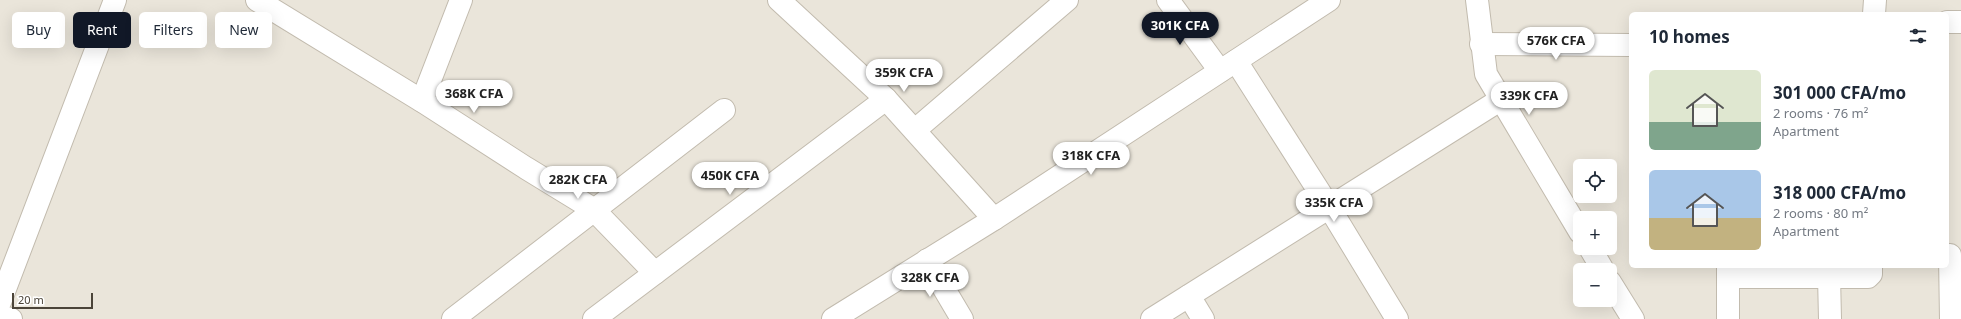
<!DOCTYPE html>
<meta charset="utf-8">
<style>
body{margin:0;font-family:"Noto Sans",sans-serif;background:#f6f6f7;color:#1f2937;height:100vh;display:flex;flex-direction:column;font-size:15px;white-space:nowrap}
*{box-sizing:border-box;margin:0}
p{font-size:13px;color:#747a83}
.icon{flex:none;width:22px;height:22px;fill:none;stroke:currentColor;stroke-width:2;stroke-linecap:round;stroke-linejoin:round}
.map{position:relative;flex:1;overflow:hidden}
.sheet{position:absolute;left:1629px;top:12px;width:320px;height:256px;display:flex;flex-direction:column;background:#fff;border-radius:6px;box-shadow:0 4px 16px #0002}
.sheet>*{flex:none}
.guide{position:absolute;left:12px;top:12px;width:380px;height:36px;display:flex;gap:8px}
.buttons{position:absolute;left:1573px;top:159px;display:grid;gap:8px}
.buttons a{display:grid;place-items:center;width:44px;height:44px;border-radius:6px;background:#fff;box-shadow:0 4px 16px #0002;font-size:20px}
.scale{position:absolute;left:12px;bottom:10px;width:81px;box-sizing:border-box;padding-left:4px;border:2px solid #4b4439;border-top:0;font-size:11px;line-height:14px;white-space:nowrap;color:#4b4439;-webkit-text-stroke:3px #fff;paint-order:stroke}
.price{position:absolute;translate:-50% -34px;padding:0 9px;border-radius:14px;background:#fff;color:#222;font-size:13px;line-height:26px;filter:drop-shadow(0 1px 2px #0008)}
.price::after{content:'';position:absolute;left:50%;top:24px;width:12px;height:9px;margin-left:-6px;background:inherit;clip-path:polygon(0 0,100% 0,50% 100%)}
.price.on{background:#111827;color:#fff}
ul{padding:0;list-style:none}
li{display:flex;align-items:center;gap:12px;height:100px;padding:0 20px}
li span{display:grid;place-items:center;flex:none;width:112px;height:80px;border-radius:6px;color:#555}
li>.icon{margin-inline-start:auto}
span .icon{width:48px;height:48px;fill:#fffc;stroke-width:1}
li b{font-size:17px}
h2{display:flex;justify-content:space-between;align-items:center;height:48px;padding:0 20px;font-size:17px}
.tag{padding:0 14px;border-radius:6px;background:#fff;box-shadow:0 4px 16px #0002;font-size:14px;line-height:36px}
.tag.on{background:#111827;color:#fff}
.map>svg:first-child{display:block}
.residential{fill:#eae5da;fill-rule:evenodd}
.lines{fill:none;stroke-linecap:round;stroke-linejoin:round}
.minor-casing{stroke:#c2bbae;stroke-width:24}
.minor{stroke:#fff;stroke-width:22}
</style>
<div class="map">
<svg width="1961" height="319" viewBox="0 0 1961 319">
<rect width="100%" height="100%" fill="#f6f3ec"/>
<path class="residential" d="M0,0H1961V319H0ZM1631,14H1947V266H1631ZM1580,166H1610V196H1580ZM1580,218H1610V248H1580ZM1580,270H1610V300H1580Z"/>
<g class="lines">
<defs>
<g id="minor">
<path d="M257,0L422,101L526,168L593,209L655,273"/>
<path d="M779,0L886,99L994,219"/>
<path d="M1168,0L1220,71"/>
<path d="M1477,0L1486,74L1580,232"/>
<path d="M1874,14L1875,0"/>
<path d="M1947,22H1961"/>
<path d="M1481,44L1631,45"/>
<path d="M1236,61L1329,207L1397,319"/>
<path d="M422,101L461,0"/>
<path d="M915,130L1067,0"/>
<path d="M1590,248L1603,270"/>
<path d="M1950,255L1951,319"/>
<path d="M927,260L962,319"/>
<path d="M1728,266V319"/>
<path d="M1829,276L1830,319"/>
<path d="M1728,277H1868L1871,274V266"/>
<path d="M1610,282L1633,319"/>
<path d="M1189,296L1203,319"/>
<path d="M0,302L115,0"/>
<path d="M0,316L11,319"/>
<path d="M453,319L724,110"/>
<path d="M594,319L886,99"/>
<path d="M833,319L994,219L1329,0"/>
<path d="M1152,319L1500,100"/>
</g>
</defs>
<use href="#minor" class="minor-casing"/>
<use href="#minor" class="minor"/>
</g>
</svg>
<div class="buttons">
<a><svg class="icon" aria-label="locate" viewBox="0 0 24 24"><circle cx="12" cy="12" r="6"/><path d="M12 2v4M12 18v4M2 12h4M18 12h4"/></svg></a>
<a>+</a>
<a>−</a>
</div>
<div class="scale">20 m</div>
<b class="price on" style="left:1180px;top:46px">301K CFA</b>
<b class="price" style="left:1556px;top:61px">576K CFA</b>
<b class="price" style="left:904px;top:93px">359K CFA</b>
<b class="price" style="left:474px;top:114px">368K CFA</b>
<b class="price" style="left:1529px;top:116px">339K CFA</b>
<b class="price" style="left:1091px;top:176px">318K CFA</b>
<b class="price" style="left:730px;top:196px">450K CFA</b>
<b class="price" style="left:578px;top:200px">282K CFA</b>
<b class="price" style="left:1334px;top:223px">335K CFA</b>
<b class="price" style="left:930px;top:298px">328K CFA</b>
<div class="guide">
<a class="tag">Buy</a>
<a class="tag on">Rent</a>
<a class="tag">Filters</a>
<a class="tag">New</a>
</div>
<section class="sheet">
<h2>10 homes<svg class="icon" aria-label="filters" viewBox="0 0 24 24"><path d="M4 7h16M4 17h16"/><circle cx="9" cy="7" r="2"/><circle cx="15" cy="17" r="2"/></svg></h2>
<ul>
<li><span style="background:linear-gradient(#dfe7d0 65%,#7fa58c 0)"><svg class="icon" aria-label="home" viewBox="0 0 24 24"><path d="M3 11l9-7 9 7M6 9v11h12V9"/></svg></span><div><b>301 000 CFA/mo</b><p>2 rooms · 76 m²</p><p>Apartment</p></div></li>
<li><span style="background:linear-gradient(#a9c7e8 60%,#c2b280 0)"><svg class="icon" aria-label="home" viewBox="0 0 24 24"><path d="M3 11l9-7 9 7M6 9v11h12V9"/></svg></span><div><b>318 000 CFA/mo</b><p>2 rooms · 80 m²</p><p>Apartment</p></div></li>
</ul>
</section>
</div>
